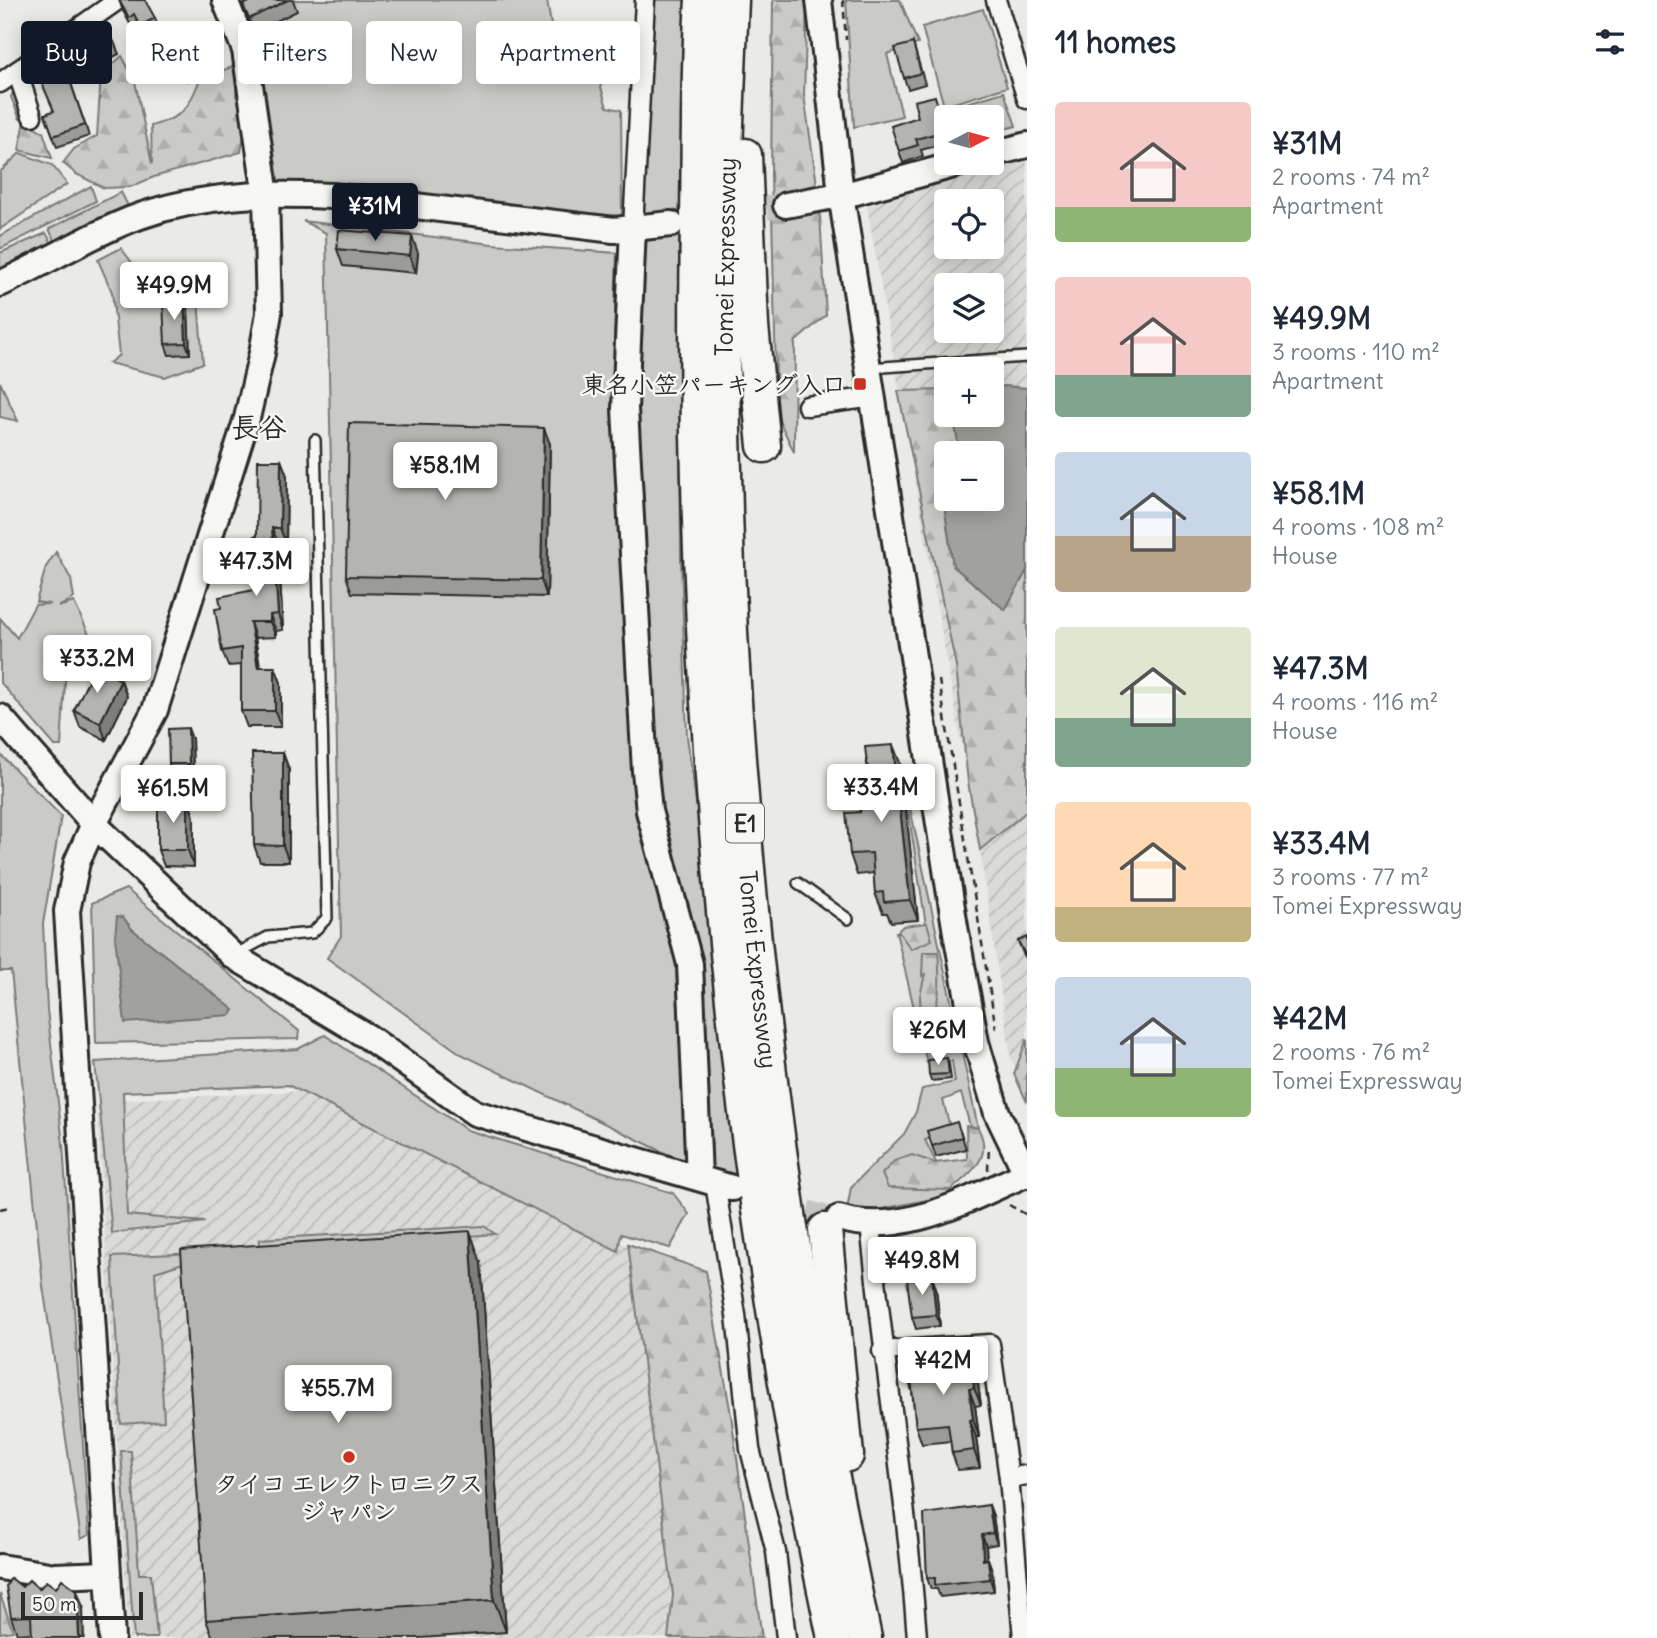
<!DOCTYPE html>
<meta charset="utf-8">
<style>
body{margin:0;font-family:Delius,"Klee One",sans-serif;background:#f6f6f7;color:#1f2937;height:100vh;display:flex;flex-direction:column;font-size:26px;white-space:nowrap}
*{box-sizing:border-box;margin:0}
p{font-size:23px;color:#747a83}
.icon{flex:none;width:38px;height:38px;fill:none;stroke:currentColor;stroke-width:2;stroke-linecap:round;stroke-linejoin:round}
.map{position:relative;flex:1;overflow:hidden}
.panel{display:flex;flex-direction:column;background:#fff;width:630px}
.panel>*{flex:none}
.top-card{position:absolute;left:21px;top:21px;width:665px;height:63px;display:flex;gap:14px}
.needle{width:46px;rotate:84deg}
.tools{position:absolute;left:934px;top:105px;display:grid;gap:14px}
.tools a{display:grid;place-items:center;width:70px;height:70px;border-radius:7px;background:#fff;box-shadow:0 4px 18px #0003;font-size:35px}
.scale{position:absolute;left:21px;bottom:18px;width:122px;box-sizing:border-box;padding-left:7px;border:4px solid #2b2b2b;border-top:0;font-size:19px;line-height:24px;white-space:nowrap;color:#2b2b2b;-webkit-text-stroke:5px #f6f6f2;paint-order:stroke}
.price{position:absolute;translate:-50% -60px;padding:0 16px;border-radius:7px;background:#fff;color:#222;font-size:23px;line-height:46px;filter:drop-shadow(0 2px 4px #0008)}
.price::after{content:'';position:absolute;left:50%;top:42px;width:21px;height:16px;margin-left:-10px;background:inherit;clip-path:polygon(0 0,100% 0,50% 100%)}
.price.current{background:#111827;color:#fff}
ul{padding:0;list-style:none}
li{display:flex;align-items:center;gap:21px;height:175px;padding:0 28px}
li span{display:grid;place-items:center;flex:none;width:196px;height:140px;border-radius:7px;color:#555}
li>.icon{margin-inline-start:auto}
span .icon{width:84px;height:84px;fill:#fffc;stroke-width:1}
li b{font-size:30px}
h2{display:flex;justify-content:space-between;align-items:center;height:84px;padding:0 28px;font-size:30px}
.tag{padding:0 24px;border-radius:7px;background:#fff;box-shadow:0 4px 18px #0003;font-size:24px;line-height:63px}
.tag.current{background:#111827;color:#fff}
main{display:flex;flex:1;min-height:0}
.map>svg:first-child{display:block}
.industrial{fill:url(#industrial-furrows);fill-rule:evenodd}
.green{fill:#cacac7;stroke:#7a7a79;stroke-width:2}
.forest{fill:url(#forest-firs);stroke:#7a7a79;stroke-width:2}
.water{fill:#a1a19e;stroke:#727270;stroke-width:2}
.lines{fill:none;stroke-linecap:round;stroke-linejoin:round}
.street-tunnel{stroke:#c4c4c1;stroke-width:18;stroke-dasharray:18 9;stroke-linecap:butt}
.secondary-tunnel{stroke:#c4c4c1;stroke-width:24;stroke-dasharray:24 12;stroke-linecap:butt}
.lane-casing{stroke:#2b2b2b;stroke-width:14}
.street-casing{stroke:#2b2b2b;stroke-width:23}
.secondary-casing{stroke:#2b2b2b;stroke-width:30}
.highway-casing{stroke:#2b2b2b;stroke-width:37}
.path{stroke:#2b2b2b;stroke-width:2.5;stroke-dasharray:7 5;stroke-linecap:butt}
.lane{stroke:#f6f6f2;stroke-width:9}
.street{stroke:#f6f6f2;stroke-width:18}
.secondary{stroke:#f6f6f2;stroke-width:24}
.highway{stroke:#f6f6f2;stroke-width:32}
.wall{fill:#9b9b98;stroke:#2b2b2b;stroke-width:2}
.shaded-wall{fill:#7e7e7c;stroke:#2b2b2b;stroke-width:2}
.building{fill:#b4b4b1;stroke:#2b2b2b;stroke-width:2}
.poi-dot{fill:#c8321e;stroke:#f6f6f2;stroke-width:2.5}
.labels{text-anchor:middle;dominant-baseline:central;stroke-width:5;stroke-linejoin:round;paint-order:stroke}
.shield{fill:#f6f6f2;stroke:#686867;stroke-width:2}
.shield-label{font-size:23px;font-weight:bold;fill:#2b2b2b}
.street-label{font-size:24px;fill:#2b2b2b;stroke:#f6f6f2}
.poi-label{font-size:24px;font-weight:bold;fill:#2b2b2b;stroke:#f6f6f2;text-anchor:end}
.quarter-label{font-size:28px;font-weight:bold;fill:#2b2b2b;stroke:#f6f6f2}
</style>
<main>
<div class="map">
<svg width="1027" height="1638" viewBox="0 0 1027 1638">
<defs>
<pattern id="industrial-furrows" width="10" height="10" patternUnits="userSpaceOnUse" patternTransform="scale(1.75)"><rect width="10" height="10" fill="#dadad6"/><path d="M-1 1l2-2M0 10L10 0M9 11l2-2" fill="none" stroke="#bbbbb8"/></pattern>
<pattern id="forest-firs" width="22" height="20" patternUnits="userSpaceOnUse" patternTransform="scale(1.75)"><rect width="22" height="20" fill="#cacac7"/><path d="M5 1l3.5 6h-7zM16 11l3.5 6h-7z" fill="#aeaeab"/></pattern>
</defs>
<rect width="100%" height="100%" fill="#eaeae6"/>
<filter id="ink" filterUnits="userSpaceOnUse"><feTurbulence type="fractalNoise" baseFrequency=".0143" numOctaves="2"/><feDisplacementMap in="SourceGraphic" scale="14" xChannelSelector="R" yChannelSelector="G"/><feConvolveMatrix kernelMatrix="1 2 1 2 8 2 1 2 1" color-interpolation-filters="sRGB"/></filter>
<g filter="url(#ink)">
<g class="industrial">
<path d="M1027,158V1090L1011,1059L980,850L867,206ZM947,201H992V247H947ZM947,285H992V331H947ZM947,369H992V415H947ZM947,453H992V499H947Z"/>
<path d="M304,1091L642,1253L729,1638H129L97,1101Z"/>
</g>
<g class="green">
<path d="M232,0H547L551,25C596,45 593,64 607,107L621,110L622,220L272,189Z"/>
<path d="M651,0H689L679,223L681,560L687,736L747,1181L710,1168L655,810L632,377L652,48Z"/>
<path d="M846,0H900L918,44L887,54L902,116L854,127Z"/>
<path d="M983,9L1007,87L944,106L922,27Z"/>
<path d="M1004,92L1016,126L992,132V117H949L946,109Z"/>
<path d="M20,153L52,165L67,184L0,229V172Z"/>
<path d="M91,186L96,201L0,249V236Z"/>
<path d="M121,192L128,206L55,242L49,229Z"/>
<path d="M303,221L492,244L617,253L612,403L638,817L675,948L686,1163L461,1054L327,958L341,936L326,233Z"/>
<path d="M46,233L52,243L0,270V253Z"/>
<path d="M121,248L158,297L198,300L203,363L165,377L109,363L119,355L112,292L98,260Z"/>
<path d="M0,382L18,421L0,417Z"/>
<path d="M56,552L71,579L74,598L58,607L74,602L89,634L70,657L66,667L61,746H55L0,682V618L17,638L35,605L50,604L36,602L46,567Z"/>
<path d="M0,754L61,816L43,924L47,1010L63,1144L89,1535L81,1539L43,1286L11,971H0Z"/>
<path d="M901,765L978,1128L970,1126L961,1093L943,1100L951,1131L925,1140L952,1195L846,1216L851,1187L904,1134L916,1112L922,1089L955,1082L952,1061L927,1063L896,932L927,931Z"/>
<path d="M126,889L299,1031L298,1039L96,1043L92,903Z"/>
<path d="M325,1035L467,1130L673,1193L689,1214L670,1248L621,1234L618,1251L288,1085L123,1092L127,1215L205,1222L112,1233L95,1062L298,1049Z"/>
<path d="M484,1226L495,1234L259,1252L260,1239Z"/>
<path d="M218,1252L155,1272L164,1421L121,1424L112,1257Z"/>
<path d="M121,1451H131L139,1574H151L157,1638H134Z"/>
</g>
<g class="forest">
<path d="M773,0H807L804,95L819,198L826,315L795,342L794,452L777,416L771,174Z"/>
<path d="M122,56L135,81L152,164L151,126C183,117 188,110 200,79L237,65L236,95L246,124L241,152L154,177L130,187L104,188L76,174L63,163L74,149L97,136L101,75Z"/>
<path d="M25,66L42,73L28,86L32,116L20,119L11,97Z"/>
<path d="M25,121L43,132L52,158L19,150Z"/>
<path d="M947,390V415H956L959,448L955,453H947V466L940,476L953,566L1005,609L1027,570V811L980,850L968,782L956,666L898,391Z"/>
<path d="M927,923L932,940L911,949L898,931L903,926Z"/>
<path d="M923,952H938C940,978 942,1006 926,1027L921,1024L920,996L925,974L922,976Z"/>
<path d="M1027,1039V1102L1014,1074Z"/>
<path d="M966,1126L978,1128C994,1158 971,1172 951,1190L888,1188L882,1174L894,1161L912,1155L935,1163L967,1159Z"/>
<path d="M628,1244L706,1271L731,1415L762,1638H668L673,1595Z"/>
<path d="M0,1594L13,1631L0,1633Z"/>
</g>
<g class="water">
<path d="M1005,386L1027,388V570L1005,610L953,566L940,476L947,469V499H992V453H957L959,448L953,415H992V387Z"/>
<path d="M117,916L123,917L132,929L234,1010L231,1015L125,1023L115,937Z"/>
</g>
<g class="lines">
<path class="street-tunnel" d="M782,1202L839,1218"/>
<path class="secondary-tunnel" d="M731,214L786,205"/>
<defs>
<g id="lane">
<path d="M869,368L1027,357"/>
<path d="M798,883L848,919"/>
<path d="M236,954L268,937L312,933L327,918L315,440"/>
</g>
<g id="street">
<path d="M996,0L1027,99"/>
<path d="M17,71L32,116"/>
<path d="M0,83L118,0"/>
<path d="M633,228L645,0"/>
<path d="M807,406L874,397"/>
<path d="M715,1183L736,1315L750,1449L776,1552L786,1638"/>
<path d="M870,1223C883,1362 907,1499 917,1638"/>
<path d="M882,1351L990,1344L1009,1478L1023,1638"/>
<path d="M1009,1478L1027,1475"/>
</g>
<g id="secondary">
<path d="M819,0L841,194L955,927L976,1042L997,1113L1027,1175"/>
<path d="M992,154L1027,145"/>
<path d="M786,205L856,192L961,163"/>
<path d="M633,228L625,409L645,771L649,811L690,964L699,1177"/>
<path d="M0,284C45,263 95,232 140,216C202,194 268,193 332,196L614,230L671,224"/>
<path d="M0,717L94,824L233,956L368,1037L475,1113L732,1188"/>
<path d="M839,1218C902,1238 970,1198 1026,1174"/>
<path d="M0,1567L55,1576L107,1574"/>
<path d="M112,1638L67,911L77,862L94,824L155,710L247,418L262,353L269,313L266,196L245,50L225,0"/>
</g>
<g id="highway">
<path d="M702,0C697,74 698,149 697,224C689,698 735,1174 834,1638"/>
<path id="s1" d="M732,0C728,99 723,199 723,298C721,747 772,1199 865,1638"/>
<path d="M745,155L752,326L764,446"/>
<path d="M825,1230L847,1455"/>
</g>
</defs>
<use href="#lane" class="lane-casing"/>
<use href="#street" class="street-casing"/>
<use href="#secondary" class="secondary-casing"/>
<use href="#highway" class="highway-casing"/>
<g class="path">
<path d="M843,0L846,40"/>
<path d="M939,680L996,1029"/>
<path d="M988,1170L989,1146"/>
<path d="M1009,1205L1027,1215"/>
<path d="M0,1209L9,1207"/>
</g>
<use href="#lane" class="lane"/>
<use href="#street" class="street"/>
<use href="#secondary" class="secondary"/>
<use href="#highway" class="highway"/>
</g>
<g class="wall">
<path d="M119,0L155,18L159,29L145,37L138,26L133,29L123,11Z"/>
<path d="M253,0H293L297,11L254,32L243,5Z"/>
<path d="M89,37L114,42L119,54L102,63L93,48Z"/>
<path d="M913,43L925,84L908,89L904,78Z"/>
<path d="M176,51L202,62L206,73L187,81Z"/>
<path d="M64,63L89,136L57,147L45,114L53,111Z"/>
<path d="M939,107L947,135V143L921,150L923,156L903,163L899,151L918,117Z"/>
<path d="M337,249L418,253L416,273L343,266Z"/>
<path d="M188,311L190,354L169,355L165,344Z"/>
<path d="M550,444L547,597L352,593L346,576Z"/>
<path d="M281,460L287,476L286,543H278L283,630L276,631V637L255,638L260,667H275L281,683V727H247L241,711V665L228,666L222,651L221,608L254,590L260,585L257,536Z"/>
<path d="M121,680L127,697L106,740L80,727L74,710Z"/>
<path d="M192,739L193,775H173L169,764Z"/>
<path d="M283,753L289,770V862H260L254,845Z"/>
<path d="M901,765L918,920L891,922L887,913H883L875,893L874,873L857,875L850,854L868,773Z"/>
<path d="M188,800L194,817V867L164,866L158,850Z"/>
<path d="M1027,937V963L1018,941Z"/>
<path d="M947,1058L949,1064L951,1079L931,1081L929,1075Z"/>
<path d="M961,1133L966,1149L936,1157L932,1146Z"/>
<path d="M481,1263L506,1632L421,1638H213L206,1620Z"/>
<path d="M936,1288L940,1326L916,1329L912,1317Z"/>
<path d="M934,1366L977,1378L981,1405L975,1406L979,1437H976L980,1468L958,1470L952,1453L951,1441L922,1444L916,1427L912,1391L908,1378Z"/>
<path d="M989,1505L993,1516L997,1544L986,1546L987,1559H988L992,1570L994,1591L940,1597L937,1589H931L927,1578Z"/>
<path d="M22,1587L39,1589L83,1607L32,1633L17,1634L11,1617Z"/>
</g>
<g class="shaded-wall">
<path d="M412,236L418,253L416,273L410,256Z"/>
<path d="M184,300L188,311L190,354L186,343Z"/>
<path d="M544,428L550,444L547,597L541,580Z"/>
<path d="M281,460L287,476L286,543L280,528Z"/>
<path d="M272,528L278,543L283,630L278,614Z"/>
<path d="M270,615L276,631V637L270,622Z"/>
<path d="M250,622L255,638L263,683L258,667Z"/>
<path d="M275,667L281,683V727L275,711Z"/>
<path d="M121,680L127,697L106,740L100,723Z"/>
<path d="M188,728L192,739L193,775L189,764Z"/>
<path d="M893,745L901,765L918,920L910,900Z"/>
<path d="M283,753L289,770V862L283,846Z"/>
<path d="M188,800L194,817V867L188,850Z"/>
<path d="M470,1231L481,1263L506,1632L494,1600Z"/>
<path d="M932,1277L936,1288L940,1326L936,1315Z"/>
<path d="M928,1349L935,1366H931Z"/>
<path d="M971,1361L977,1378L981,1405L974,1388Z"/>
<path d="M969,1389L975,1406L979,1437L973,1419Z"/>
<path d="M970,1420L976,1437L980,1468L974,1450Z"/>
<path d="M989,1505L993,1516L997,1544L993,1533Z"/>
<path d="M982,1535L986,1546L987,1571L983,1560Z"/>
<path d="M988,1559L992,1570L994,1591L990,1579Z"/>
<path d="M77,1590L83,1607L84,1638H79Z"/>
</g>
<g class="building">
<path d="M119,0H145L155,18L140,26L134,14L129,18Z"/>
<path d="M253,0H288L249,19L243,5Z"/>
<path d="M106,27L114,42L98,52L89,37Z"/>
<path d="M194,43L202,62L183,70L176,51Z"/>
<path d="M913,43L921,73L904,78L895,48Z"/>
<path d="M64,63L85,125L53,136L45,114L54,111L38,74Z"/>
<path d="M935,96L945,131L916,139L918,145L899,151L891,126L918,117L914,101Z"/>
<path d="M339,230L412,236L410,256L337,249Z"/>
<path d="M184,300L186,343L165,344L163,301Z"/>
<path d="M349,423L544,428L541,580L346,576Z"/>
<path d="M258,460H281L280,528H272L278,614L270,615V622H250L258,667H275V711H241V648L222,651L215,609L221,608L219,597L254,590L253,585H260L254,536H257Z"/>
<path d="M95,667L121,680L100,723L74,710Z"/>
<path d="M188,728L189,764H169L168,729Z"/>
<path d="M893,745L910,900L884,902L883,892L875,893L872,853L850,854L846,813L860,812L857,774L868,773L865,747Z"/>
<path d="M252,753H283V846L254,845Z"/>
<rect x="158" y="800" width="30" height="50"/>
<path d="M1027,937V958L1018,941Z"/>
<path d="M947,1058L949,1074L929,1075L928,1060Z"/>
<path d="M957,1122L962,1137L932,1146L927,1131Z"/>
<path d="M470,1231L494,1600L206,1620L181,1250Z"/>
<path d="M932,1277L936,1315L912,1317L907,1280Z"/>
<path d="M928,1349L931,1366L971,1361L974,1388L969,1389L973,1419L970,1420L974,1450L952,1453L948,1424L916,1427L911,1378H908L905,1352Z"/>
<path d="M989,1505L993,1533L982,1535L983,1560L988,1559L990,1579L935,1585V1578H927L924,1514Z"/>
<path d="M11,1578L22,1587L29,1580L39,1589L46,1581L56,1588L62,1579L77,1590L79,1638H32L31,1616L11,1617L6,1586Z"/>
</g>
</g>
<g class="poi-dot">
<rect x="853" y="377" width="14" height="14" rx="3.5"/>
<circle cx="349" cy="1457" r="7"/>
</g>
<g class="labels">
<rect class="shield" x="726" y="803.5" width="38" height="39" rx="5"/>
<g class="shield-label">
<text x="745" y="823">E1</text>
</g>
<g class="street-label">
<text transform="translate(725 257) rotate(-89)">Tomei Expressway</text>
<text stroke="none"><textPath href="#s1" startOffset="971">Tomei Expressway</textPath></text>
</g>
<g class="poi-label">
<text x="846" y="384">東名小笠パーキング入口</text>
<text x="349" y="1483" text-anchor="middle">タイコ エレクトロニクス<tspan x="349" dy="28">ジャパン</tspan></text>
</g>
<g class="quarter-label">
<text x="259" y="427">長谷</text>
</g>
</g>
</svg>
<div class="tools">
<a><svg class="needle" viewBox="-14 -14 28 28"><path d="M0-13l5 13h-10z" fill="#e53935"/><path d="M0 13l5-13h-10z" fill="#747a83"/></svg></a>
<a><svg class="icon" aria-label="locate" viewBox="0 0 24 24"><circle cx="12" cy="12" r="6"/><path d="M12 2v4M12 18v4M2 12h4M18 12h4"/></svg></a>
<a><svg class="icon" aria-label="layers" viewBox="0 0 24 24"><path d="M12 4l9 5-9 5-9-5zM3 14l9 5 9-5"/></svg></a>
<a>+</a>
<a>−</a>
</div>
<div class="scale">50 m</div>
<b class="price current" style="left:375px;top:243px">¥31M</b>
<b class="price" style="left:174px;top:322px">¥49.9M</b>
<b class="price" style="left:445px;top:502px">¥58.1M</b>
<b class="price" style="left:256px;top:598px">¥47.3M</b>
<b class="price" style="left:97px;top:695px">¥33.2M</b>
<b class="price" style="left:881px;top:824px">¥33.4M</b>
<b class="price" style="left:173px;top:825px">¥61.5M</b>
<b class="price" style="left:938px;top:1067px">¥26M</b>
<b class="price" style="left:922px;top:1297px">¥49.8M</b>
<b class="price" style="left:943px;top:1397px">¥42M</b>
<b class="price" style="left:338px;top:1425px">¥55.7M</b>
<div class="top-card">
<a class="tag current">Buy</a>
<a class="tag">Rent</a>
<a class="tag">Filters</a>
<a class="tag">New</a>
<a class="tag">Apartment</a>
</div>
</div>
<section class="panel">
<h2>11 homes<svg class="icon" aria-label="filters" viewBox="0 0 24 24"><path d="M4 7h16M4 17h16"/><circle cx="9" cy="7" r="2"/><circle cx="15" cy="17" r="2"/></svg></h2>
<ul>
<li><span style="background:linear-gradient(#f6c9c9 75%,#8fb573 0)"><svg class="icon" aria-label="home" viewBox="0 0 24 24"><path d="M3 11l9-7 9 7M6 9v11h12V9"/></svg></span><div><b>¥31M</b><p>2 rooms · 74 m²</p><p>Apartment</p></div></li>
<li><span style="background:linear-gradient(#f6c9c9 70%,#7fa58c 0)"><svg class="icon" aria-label="home" viewBox="0 0 24 24"><path d="M3 11l9-7 9 7M6 9v11h12V9"/></svg></span><div><b>¥49.9M</b><p>3 rooms · 110 m²</p><p>Apartment</p></div></li>
<li><span style="background:linear-gradient(#c9d6e8 60%,#b9a48a 0)"><svg class="icon" aria-label="home" viewBox="0 0 24 24"><path d="M3 11l9-7 9 7M6 9v11h12V9"/></svg></span><div><b>¥58.1M</b><p>4 rooms · 108 m²</p><p>House</p></div></li>
<li><span style="background:linear-gradient(#dfe7d0 65%,#7fa58c 0)"><svg class="icon" aria-label="home" viewBox="0 0 24 24"><path d="M3 11l9-7 9 7M6 9v11h12V9"/></svg></span><div><b>¥47.3M</b><p>4 rooms · 116 m²</p><p>House</p></div></li>
<li><span style="background:linear-gradient(#ffd9b3 75%,#c2b280 0)"><svg class="icon" aria-label="home" viewBox="0 0 24 24"><path d="M3 11l9-7 9 7M6 9v11h12V9"/></svg></span><div><b>¥33.4M</b><p>3 rooms · 77 m²</p><p>Tomei Expressway</p></div></li>
<li><span style="background:linear-gradient(#c9d6e8 65%,#8fb573 0)"><svg class="icon" aria-label="home" viewBox="0 0 24 24"><path d="M3 11l9-7 9 7M6 9v11h12V9"/></svg></span><div><b>¥42M</b><p>2 rooms · 76 m²</p><p>Tomei Expressway</p></div></li>
</ul>
</section>
</main>
